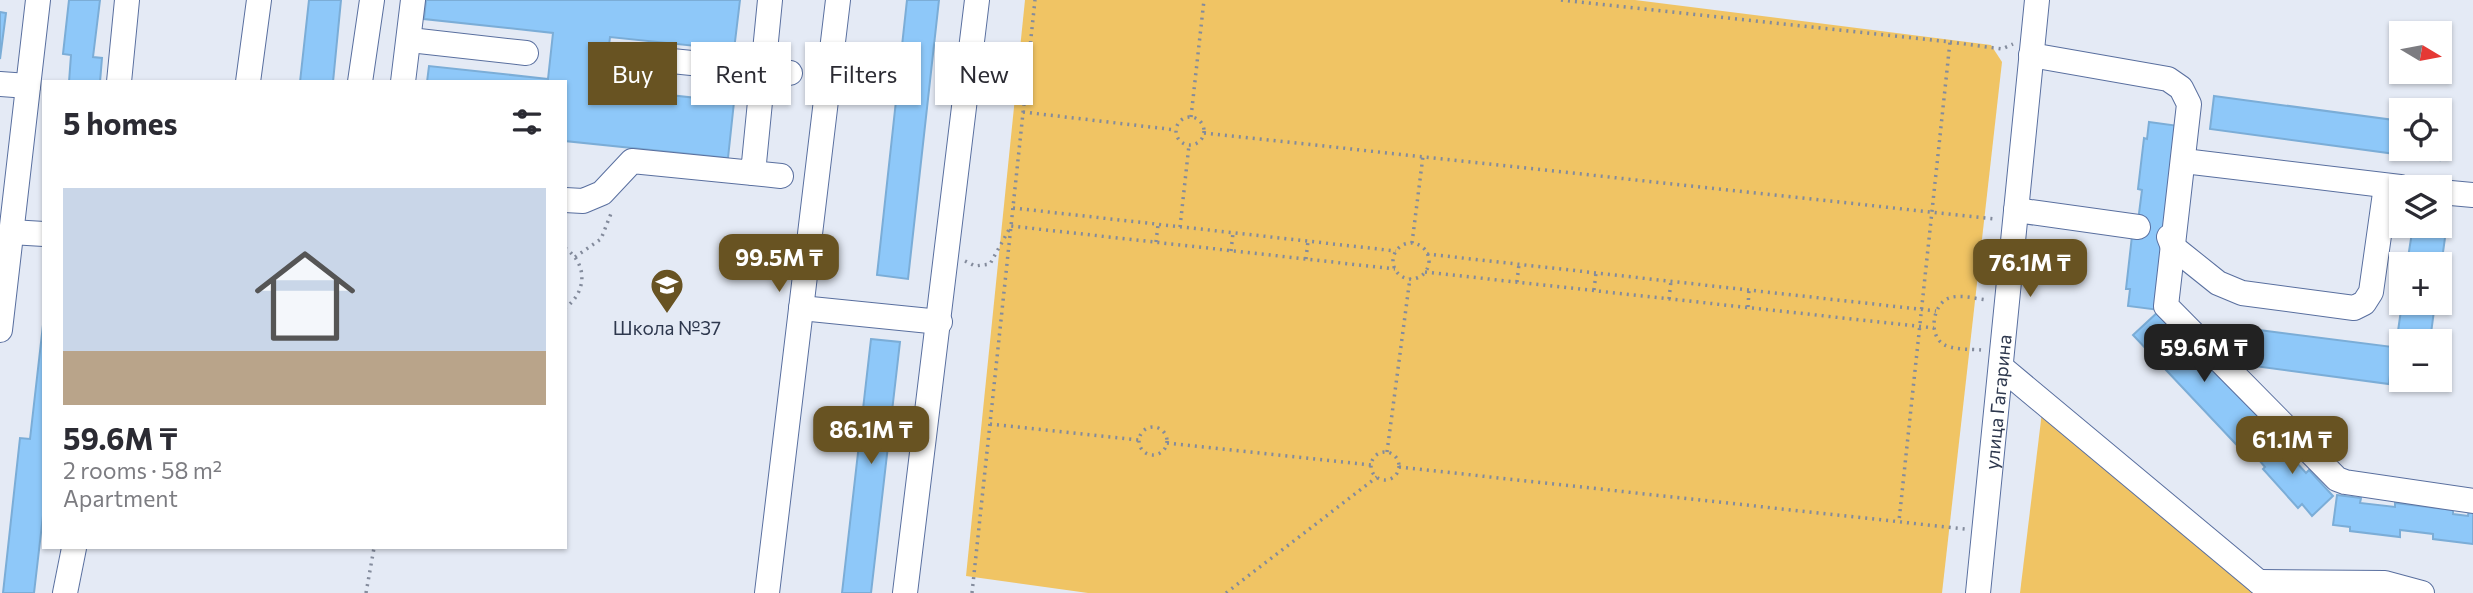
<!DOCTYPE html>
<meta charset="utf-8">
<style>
body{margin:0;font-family:Commissioner,sans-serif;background:#f2f2f3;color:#2b2b33;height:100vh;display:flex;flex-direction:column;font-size:26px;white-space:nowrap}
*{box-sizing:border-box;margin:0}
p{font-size:23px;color:#7c7c81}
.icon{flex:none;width:38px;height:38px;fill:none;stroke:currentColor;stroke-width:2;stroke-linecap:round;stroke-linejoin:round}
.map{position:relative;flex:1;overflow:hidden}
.drawer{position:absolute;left:42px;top:80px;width:525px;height:469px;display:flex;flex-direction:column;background:#fff;border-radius:0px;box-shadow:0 2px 5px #0004}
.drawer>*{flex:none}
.top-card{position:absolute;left:588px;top:42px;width:665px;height:63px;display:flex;gap:14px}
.needle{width:46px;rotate:100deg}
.controls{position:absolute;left:2389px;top:21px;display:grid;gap:14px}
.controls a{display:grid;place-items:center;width:63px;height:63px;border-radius:0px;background:#fff;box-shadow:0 2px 5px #0004;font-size:35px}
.price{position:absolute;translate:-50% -60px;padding:0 16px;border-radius:14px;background:#685322;color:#fff;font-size:23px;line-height:46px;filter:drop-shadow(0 2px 4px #0008)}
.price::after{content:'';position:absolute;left:50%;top:42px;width:21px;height:16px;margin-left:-10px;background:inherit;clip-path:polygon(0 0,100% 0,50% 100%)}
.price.selected{background:#222;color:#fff}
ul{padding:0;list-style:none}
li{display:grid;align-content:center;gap:14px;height:371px;padding:0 21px}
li+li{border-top:2px solid #e1e1e2}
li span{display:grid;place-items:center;height:217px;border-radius:0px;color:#555}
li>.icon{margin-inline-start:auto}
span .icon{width:126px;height:126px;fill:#fffc;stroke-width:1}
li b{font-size:30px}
h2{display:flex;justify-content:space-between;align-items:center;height:84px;padding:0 21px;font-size:30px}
.tag{padding:0 24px;border-radius:0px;background:#fff;box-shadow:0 2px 5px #0004;font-size:24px;line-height:63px}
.tag.selected{background:#685322;color:#fff}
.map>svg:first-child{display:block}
.green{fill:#f0c464}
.building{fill:#8ec8f9;stroke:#7badd7;stroke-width:2}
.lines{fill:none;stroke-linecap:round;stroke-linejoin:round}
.minor-casing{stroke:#596f9f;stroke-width:26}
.path{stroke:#838b9c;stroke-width:3.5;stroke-dasharray:2 5;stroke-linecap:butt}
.minor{stroke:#fff;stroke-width:24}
.labels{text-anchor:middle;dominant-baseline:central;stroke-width:5;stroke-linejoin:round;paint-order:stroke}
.poi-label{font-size:19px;fill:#2e384e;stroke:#e4eaf5}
.street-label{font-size:19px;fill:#2e384e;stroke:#e4eaf5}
</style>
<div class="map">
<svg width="2473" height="593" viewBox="0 0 2473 593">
<rect width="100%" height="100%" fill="#e4eaf5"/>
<g class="green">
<path d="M1025,0H1635L1991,45L2002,62L1942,593H1088L966,576Z"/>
<path d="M2042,412L2254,593H2020Z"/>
</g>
<g class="building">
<path d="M69,0H100L93,57L102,58L100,82H69L71,55L63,54Z"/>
<path d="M309,0H341L333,82H300Z"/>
<path d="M426,0H740L734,50L610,37L604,88L734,102L728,158L565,141V82H427L429,66L548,79L553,33L424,19Z"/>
<path d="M907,0H939L908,279L877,275Z"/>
<path d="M0,12L6,13L0,59Z"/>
<path d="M2214,96L2401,121V149H2440V126L2444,127L2440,160L2210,129Z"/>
<path d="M2149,122L2179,126L2159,310L2128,306L2130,289H2126L2132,236L2136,237L2142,190L2138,189L2144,138L2147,139Z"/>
<path d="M2440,215L2448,216L2440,274V264H2407L2413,226H2440Z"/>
<path d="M2402,303H2435L2430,341H2401V345H2396Z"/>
<path d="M2159,311L2275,433L2249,458L2133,335Z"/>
<path d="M44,316V507L34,593H3L20,438L30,439Z"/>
<path d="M2259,330L2393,347L2389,384L2254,366Z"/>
<path d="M871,339L900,342L871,593H842Z"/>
<path d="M2275,434L2299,460L2296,462L2306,473L2309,470L2333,496L2312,516L2302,504L2298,508L2263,469L2265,467L2254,454Z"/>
<path d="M2337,495L2361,498L2360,503L2395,507V503L2453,510V514L2468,516L2469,509L2473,510V544L2433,539V534L2400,530V537L2350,531V527L2333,525Z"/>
</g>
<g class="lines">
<defs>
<g id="minor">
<path d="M410,40L526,53"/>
<path d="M2031,55L2168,79L2181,88L2189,104L2166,306L2337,479L2345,482L2473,501"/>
<path d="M662,60L790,73"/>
<path d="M119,82L127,0"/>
<path d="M248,82L259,0"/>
<path d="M360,82L372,0"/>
<path d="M403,82L413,0"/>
<path d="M0,84L28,86"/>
<path d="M2184,161L2400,187"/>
<path d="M753,173L781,176"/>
<path d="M2440,192L2473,195"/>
<path d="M565,200L583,201L602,193L632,161L753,173L770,0"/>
<path d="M2016,210L2138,227"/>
<path d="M11,232L44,234"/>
<path d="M2169,237L2173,247L2218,283L2242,293L2354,308L2364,303L2371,292L2386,186"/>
<path d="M801,308L940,322"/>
<path d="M0,330L38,0"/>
<path d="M2001,367L2272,593"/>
<path d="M2259,582L2385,583L2422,593"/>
<path d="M65,593L74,548"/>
<path d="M767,593L838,0"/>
<path d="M905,593L977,0"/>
<path id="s1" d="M1978,593L2037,0"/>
</g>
</defs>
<use href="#minor" class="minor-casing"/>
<g class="path">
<path d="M1561,0L1950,42L1899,521"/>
<path d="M1950,42L2002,49L2013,44"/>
<path d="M1023,112L1176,130"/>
<path d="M1191,117L1204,0"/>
<circle cx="1190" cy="131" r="14"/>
<path d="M1204,133L1995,219"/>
<path d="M1013,208L1396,251"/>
<path d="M1180,227L1189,145"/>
<path d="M1156,242L1158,225"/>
<path d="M1412,243L1423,156"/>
<circle cx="1411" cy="261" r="18"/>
<path d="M565,248C588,264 587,292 565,308"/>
<path d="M1231,251L1233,233"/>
<path d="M1427,254L1936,311"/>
<path d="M575,257L601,239L612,211"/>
<path d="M1306,259L1308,241"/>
<path d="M965,261L975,266L990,264L1011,226L1395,269"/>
<path d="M1425,272L1934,328"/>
<path d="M1517,282L1519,264"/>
<path d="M1594,290L1596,273"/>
<path d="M1669,299L1671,281"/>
<path d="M1748,307L1749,290"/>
<path d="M1981,350C1970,349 1952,350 1943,344C1928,334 1933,304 1949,298C1960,294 1976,299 1988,300"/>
<path d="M990,424L1139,440"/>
<circle cx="1153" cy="441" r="14"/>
<path d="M1167,443L1371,465"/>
<path d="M1387,452L1410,278"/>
<circle cx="1385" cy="466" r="14"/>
<path d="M1399,467L1965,529"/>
<path d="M366,593L374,548"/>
<path d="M972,593L1035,0"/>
<path d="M1226,593L1377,477"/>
</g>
<use href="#minor" class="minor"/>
</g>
<defs>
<symbol id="school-pin" viewBox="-11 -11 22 30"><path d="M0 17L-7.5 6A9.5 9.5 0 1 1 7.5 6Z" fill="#685322" stroke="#e4eaf5"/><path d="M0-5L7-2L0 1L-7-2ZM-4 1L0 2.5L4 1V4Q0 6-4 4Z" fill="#fff"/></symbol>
</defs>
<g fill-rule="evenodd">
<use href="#school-pin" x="648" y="266" width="38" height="52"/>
</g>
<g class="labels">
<g class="poi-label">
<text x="667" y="327">Школа №37</text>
</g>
<g class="street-label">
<text stroke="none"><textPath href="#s1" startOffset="192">улица Гагарина</textPath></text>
</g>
</g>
</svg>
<div class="controls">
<a><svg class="needle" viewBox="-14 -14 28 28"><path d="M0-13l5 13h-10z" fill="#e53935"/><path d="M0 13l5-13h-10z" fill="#7c7c81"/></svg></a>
<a><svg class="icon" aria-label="locate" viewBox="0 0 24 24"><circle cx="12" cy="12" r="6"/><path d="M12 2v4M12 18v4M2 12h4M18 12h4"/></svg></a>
<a><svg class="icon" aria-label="layers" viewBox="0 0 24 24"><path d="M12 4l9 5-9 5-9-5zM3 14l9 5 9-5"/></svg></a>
<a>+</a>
<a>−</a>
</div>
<b class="price" style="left:779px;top:294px">99.5M ₸</b>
<b class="price" style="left:2030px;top:299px">76.1M ₸</b>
<b class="price selected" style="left:2204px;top:384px">59.6M ₸</b>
<b class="price" style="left:871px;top:466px">86.1M ₸</b>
<b class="price" style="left:2292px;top:476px">61.1M ₸</b>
<div class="top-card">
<a class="tag selected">Buy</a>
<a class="tag">Rent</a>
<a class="tag">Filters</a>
<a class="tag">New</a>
</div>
<section class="drawer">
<h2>5 homes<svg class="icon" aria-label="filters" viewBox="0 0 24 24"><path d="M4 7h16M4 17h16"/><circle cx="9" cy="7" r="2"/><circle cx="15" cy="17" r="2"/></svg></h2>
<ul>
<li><span style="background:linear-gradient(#c9d6e8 75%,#b9a48a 0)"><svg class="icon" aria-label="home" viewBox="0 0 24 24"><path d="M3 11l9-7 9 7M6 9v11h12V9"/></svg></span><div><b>59.6M ₸</b><p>2 rooms · 58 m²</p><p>Apartment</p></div></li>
</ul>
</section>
</div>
